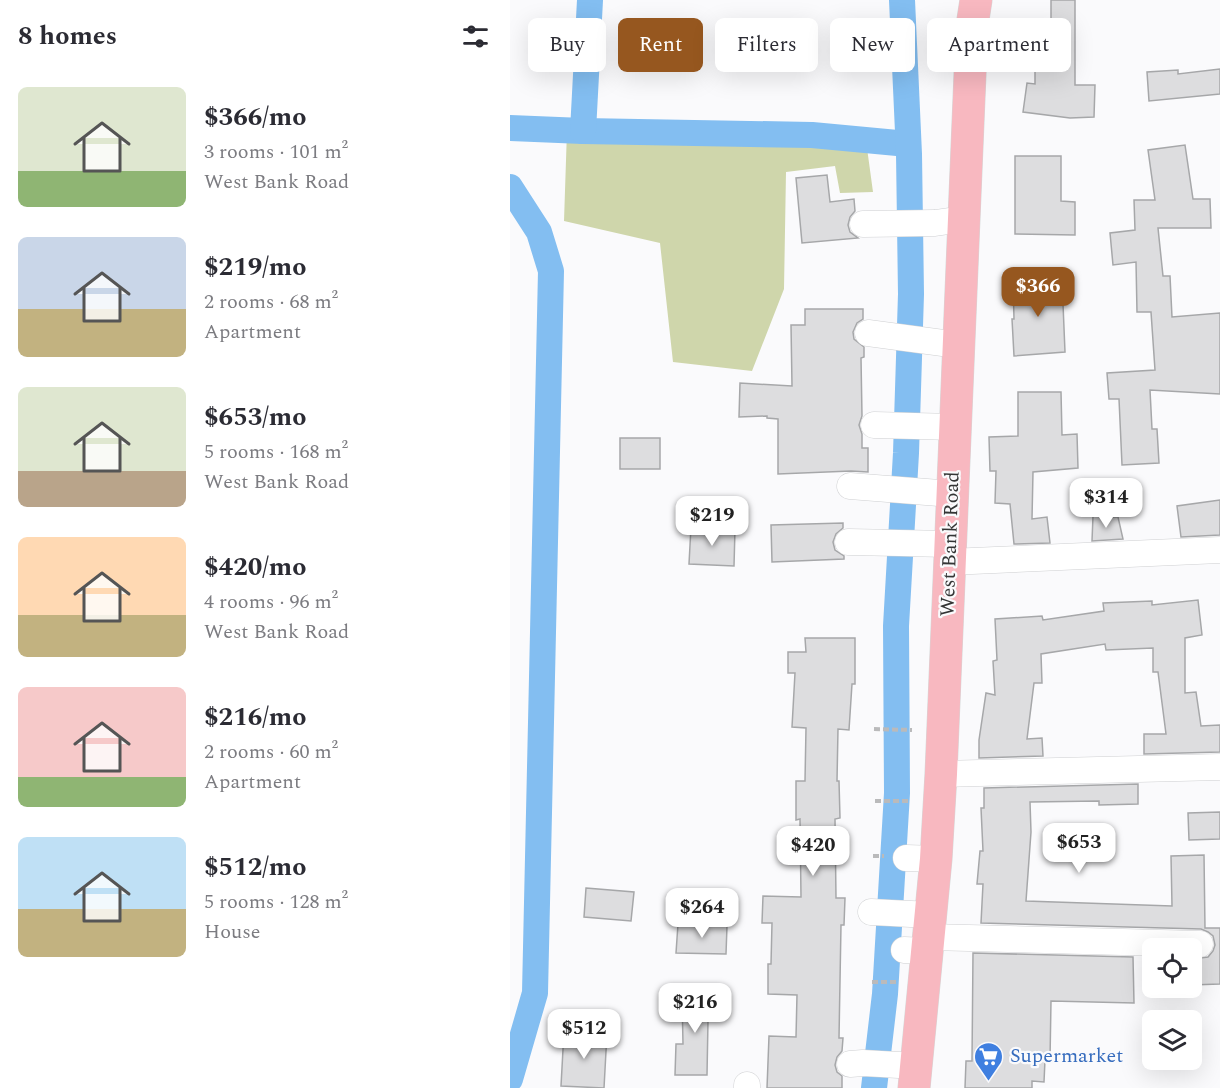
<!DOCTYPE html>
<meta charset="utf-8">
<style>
body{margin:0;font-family:Spectral,serif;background:#f2f2f3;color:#2b2b33;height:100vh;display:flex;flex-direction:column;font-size:22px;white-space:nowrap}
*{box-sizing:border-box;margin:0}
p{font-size:20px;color:#7c7c81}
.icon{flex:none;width:33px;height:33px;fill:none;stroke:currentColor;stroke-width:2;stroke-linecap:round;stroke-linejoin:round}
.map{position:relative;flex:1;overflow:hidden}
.side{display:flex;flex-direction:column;background:#fff;width:510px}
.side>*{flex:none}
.guide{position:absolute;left:18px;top:18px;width:570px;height:54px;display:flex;gap:12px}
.controls{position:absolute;left:632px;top:938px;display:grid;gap:12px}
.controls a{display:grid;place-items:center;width:60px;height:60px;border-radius:9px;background:#fff;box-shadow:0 6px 24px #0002;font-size:30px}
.price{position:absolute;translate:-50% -51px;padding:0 14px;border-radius:12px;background:#fff;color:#222;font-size:20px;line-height:39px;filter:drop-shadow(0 2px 3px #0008)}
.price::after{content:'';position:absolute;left:50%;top:36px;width:18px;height:14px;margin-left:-9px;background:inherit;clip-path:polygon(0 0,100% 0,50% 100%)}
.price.current{background:#96571f;color:#fff}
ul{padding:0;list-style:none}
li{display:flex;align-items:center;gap:18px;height:150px;padding:0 18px}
li span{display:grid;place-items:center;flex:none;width:168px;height:120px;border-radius:9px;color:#555}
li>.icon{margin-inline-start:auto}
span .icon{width:72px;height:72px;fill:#fffc;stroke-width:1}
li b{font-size:26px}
h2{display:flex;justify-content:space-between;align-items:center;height:72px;padding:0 18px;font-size:26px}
.tag{padding:0 21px;border-radius:9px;background:#fff;box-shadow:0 6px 24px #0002;font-size:21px;line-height:54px}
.tag.current{background:#96571f;color:#fff}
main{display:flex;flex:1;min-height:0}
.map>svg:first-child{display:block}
.green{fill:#cfd6ab}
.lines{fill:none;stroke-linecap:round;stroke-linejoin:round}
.canal{stroke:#83bef1;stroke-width:26}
.building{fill:#dddddf;stroke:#a6a7a9;stroke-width:1.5}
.minor-casing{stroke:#cfd0d2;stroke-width:27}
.major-casing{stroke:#d6d7d7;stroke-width:33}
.path{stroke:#bababb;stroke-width:4;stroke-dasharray:6 3;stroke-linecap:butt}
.minor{stroke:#fff;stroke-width:26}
.major{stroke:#f8b8c0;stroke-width:32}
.labels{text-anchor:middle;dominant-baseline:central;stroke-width:4.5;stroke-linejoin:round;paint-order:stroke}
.street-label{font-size:20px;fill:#343535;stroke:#fafafc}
.shop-label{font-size:20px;fill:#366cbe;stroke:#fafafc;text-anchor:start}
</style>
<main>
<section class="side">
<h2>8 homes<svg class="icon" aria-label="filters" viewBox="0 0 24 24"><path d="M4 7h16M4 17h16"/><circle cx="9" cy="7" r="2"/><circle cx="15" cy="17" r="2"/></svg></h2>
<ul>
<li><span style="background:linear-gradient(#dfe7d0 70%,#8fb573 0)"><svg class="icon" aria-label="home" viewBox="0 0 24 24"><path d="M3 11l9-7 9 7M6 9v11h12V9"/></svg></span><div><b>$366/mo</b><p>3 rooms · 101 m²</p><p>West Bank Road</p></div></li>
<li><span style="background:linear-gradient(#c9d6e8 60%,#c2b280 0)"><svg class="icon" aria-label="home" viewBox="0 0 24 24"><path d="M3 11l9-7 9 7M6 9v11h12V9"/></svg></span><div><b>$219/mo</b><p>2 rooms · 68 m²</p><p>Apartment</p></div></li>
<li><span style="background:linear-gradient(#dfe7d0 70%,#b9a48a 0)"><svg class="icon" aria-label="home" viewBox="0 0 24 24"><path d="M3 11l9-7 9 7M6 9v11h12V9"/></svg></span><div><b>$653/mo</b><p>5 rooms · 168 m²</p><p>West Bank Road</p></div></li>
<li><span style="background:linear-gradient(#ffd9b3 65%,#c2b280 0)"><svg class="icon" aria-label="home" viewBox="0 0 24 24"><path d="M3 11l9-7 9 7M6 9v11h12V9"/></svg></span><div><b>$420/mo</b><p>4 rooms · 96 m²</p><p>West Bank Road</p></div></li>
<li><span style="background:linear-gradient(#f6c9c9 75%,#8fb573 0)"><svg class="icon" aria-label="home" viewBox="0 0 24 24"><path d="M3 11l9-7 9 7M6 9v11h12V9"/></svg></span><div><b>$216/mo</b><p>2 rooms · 60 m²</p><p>Apartment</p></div></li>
<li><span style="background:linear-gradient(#bfe0f5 60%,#c2b280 0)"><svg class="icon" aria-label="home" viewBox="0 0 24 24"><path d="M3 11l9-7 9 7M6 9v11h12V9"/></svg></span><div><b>$512/mo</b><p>5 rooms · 128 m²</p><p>House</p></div></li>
</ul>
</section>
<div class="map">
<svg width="710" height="1088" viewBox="0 0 710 1088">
<rect width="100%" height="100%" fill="#fafafc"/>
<path class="green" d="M57,130L357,148L363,192L330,193L325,166L276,172L274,289L242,371L163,362L150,243L54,221Z"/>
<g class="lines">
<g class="canal">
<path d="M0,128L73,131L302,135L398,144"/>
<path d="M73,131L80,0"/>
<path d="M0,187L29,232L41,271L25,993L0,1079"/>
<path d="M364,1088L375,994L387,793L386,626L396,453L401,294L399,154L392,0"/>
</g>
</g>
<g class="building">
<path d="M541,0H565V85H585L584,117L560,118L513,112L517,83L525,84V33H541Z"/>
<path d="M710,69V94L639,101L637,72L668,70V74Z"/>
<path d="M675,145L683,199H700L701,228H648L653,276H660L662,317L710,313V394L640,390L642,429H647L649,463L612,465L609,399H599L597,373L645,370L641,312H627L626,262L603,265L600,233L625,230L624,200H645L638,150Z"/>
<path d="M505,156H551V201L565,202V235L505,234Z"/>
<path d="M317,175L320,202L344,199L345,211L340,217L338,225L340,232L348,238L292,243L286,178Z"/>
<path d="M552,280L555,352L504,356L502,319H504L503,281Z"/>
<path d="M295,309H353V319L347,323L343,332L344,339L354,347V357L351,358L352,416L349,425L352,434V448H358V472L341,471L268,474V419L257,418V416L229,417L230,383L282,386L281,325H295Z"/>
<path d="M508,392H551L552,435L567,434L568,468L523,472L522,519L537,517L540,543L504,544L500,504L485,503L486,471H480L479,437L508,436Z"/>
<rect x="110" y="438" width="40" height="31"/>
<path d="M710,500V535L671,537L667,506Z"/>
<path d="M583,516L608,517L613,539L582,541Z"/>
<path d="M333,523V528L326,534L323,542L325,550L334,556V559L262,562L261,525Z"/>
<path d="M181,527L225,529L224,566L179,564Z"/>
<path d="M688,600L692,635L675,638V693L686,692L691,726L710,725V752L634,754V734H656L648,672H643V648L596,650L595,644L531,654L532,683H524L517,739L532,738L533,756L469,758V740L476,693L485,695L483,661L487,660L485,619L532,616L533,620L594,611L593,603L642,601V605Z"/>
<path d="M295,638H345V684H342L339,730L328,729L327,781H329L330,818L325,819L326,898H335L334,925H331L329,1038H333L332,1051L327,1057L325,1065L327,1072L332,1076V1088H257L259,1036L286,1037L287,995L258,994V964H261L262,923H252L253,896L291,897L290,819L286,820V781H295L296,728L282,727L285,673H278V652H296Z"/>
<path d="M628,784V804L589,805V801L520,802L521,832L516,901L662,906L661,856L694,855L695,928H710V984L681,985V959L698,957L703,951L705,945L703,936L698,932L691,929L471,923L473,884H467L470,851H473L471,808H474V788Z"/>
<path d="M710,812V839L679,840L678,813Z"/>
<path d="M76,888L124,892L121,921L74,917Z"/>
<path d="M168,924L217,926L216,954L166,953Z"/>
<path d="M463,953L623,957L624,1003L541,1001L540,1060H535L534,1082L522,1081V1088H455L456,1061H462Z"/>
<path d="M207,995L208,1020L198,1021L197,1075H165L166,1044H173L172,996Z"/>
<path d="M54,1031L97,1033L94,1088L51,1086Z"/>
</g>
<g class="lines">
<defs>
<g id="minor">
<path d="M353,224L425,223L453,219"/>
<path d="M358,333L448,345"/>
<path d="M364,425L445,427"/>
<path d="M340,486L442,494"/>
<path d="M338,542L440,544"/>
<path d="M439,562L710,550"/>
<path d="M431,774L710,767"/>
<path d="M396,858L426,859"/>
<path d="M361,912L421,915"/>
<path d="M419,937L690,944"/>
<path d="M394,950L417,951"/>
<path d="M340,1064L353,1063L407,1066"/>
<path d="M237,1085V1088"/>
</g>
<path id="major" d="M404,1088L426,859L431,774L462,26L466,0"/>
</defs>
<use href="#minor" class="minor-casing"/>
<use href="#major" class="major-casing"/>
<g class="path">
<path d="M364,729L402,730"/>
<path d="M365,801H398"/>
<path d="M363,856H374"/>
<path d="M362,982H386"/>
</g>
<use href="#minor" class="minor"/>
<use href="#major" class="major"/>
</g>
<defs>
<symbol id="supermarket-pin" viewBox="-11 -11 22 30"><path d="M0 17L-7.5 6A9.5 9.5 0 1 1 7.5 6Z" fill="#3f7fe0" stroke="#fafafc"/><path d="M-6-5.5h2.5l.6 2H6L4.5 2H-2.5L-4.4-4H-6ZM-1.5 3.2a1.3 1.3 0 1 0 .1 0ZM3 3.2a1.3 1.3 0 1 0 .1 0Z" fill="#fff"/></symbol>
</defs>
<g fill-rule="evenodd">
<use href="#supermarket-pin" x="462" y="1040" width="33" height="45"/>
</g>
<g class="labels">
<g class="street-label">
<text transform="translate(440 544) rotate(-88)">West Bank Road</text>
</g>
<g class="shop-label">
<text x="500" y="1056">Supermarket</text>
</g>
</g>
</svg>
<div class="controls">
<a><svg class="icon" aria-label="locate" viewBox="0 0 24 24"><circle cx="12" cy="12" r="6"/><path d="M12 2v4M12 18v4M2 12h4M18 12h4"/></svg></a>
<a><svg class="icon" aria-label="layers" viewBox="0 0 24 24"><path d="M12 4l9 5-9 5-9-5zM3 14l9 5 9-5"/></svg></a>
</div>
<b class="price current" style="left:528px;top:318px">$366</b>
<b class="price" style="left:596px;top:529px">$314</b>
<b class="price" style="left:202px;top:547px">$219</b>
<b class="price" style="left:569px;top:874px">$653</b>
<b class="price" style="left:303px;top:877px">$420</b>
<b class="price" style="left:192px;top:939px">$264</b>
<b class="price" style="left:185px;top:1034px">$216</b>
<b class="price" style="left:74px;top:1060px">$512</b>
<div class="guide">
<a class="tag">Buy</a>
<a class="tag current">Rent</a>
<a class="tag">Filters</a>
<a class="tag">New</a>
<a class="tag">Apartment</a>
</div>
</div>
</main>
